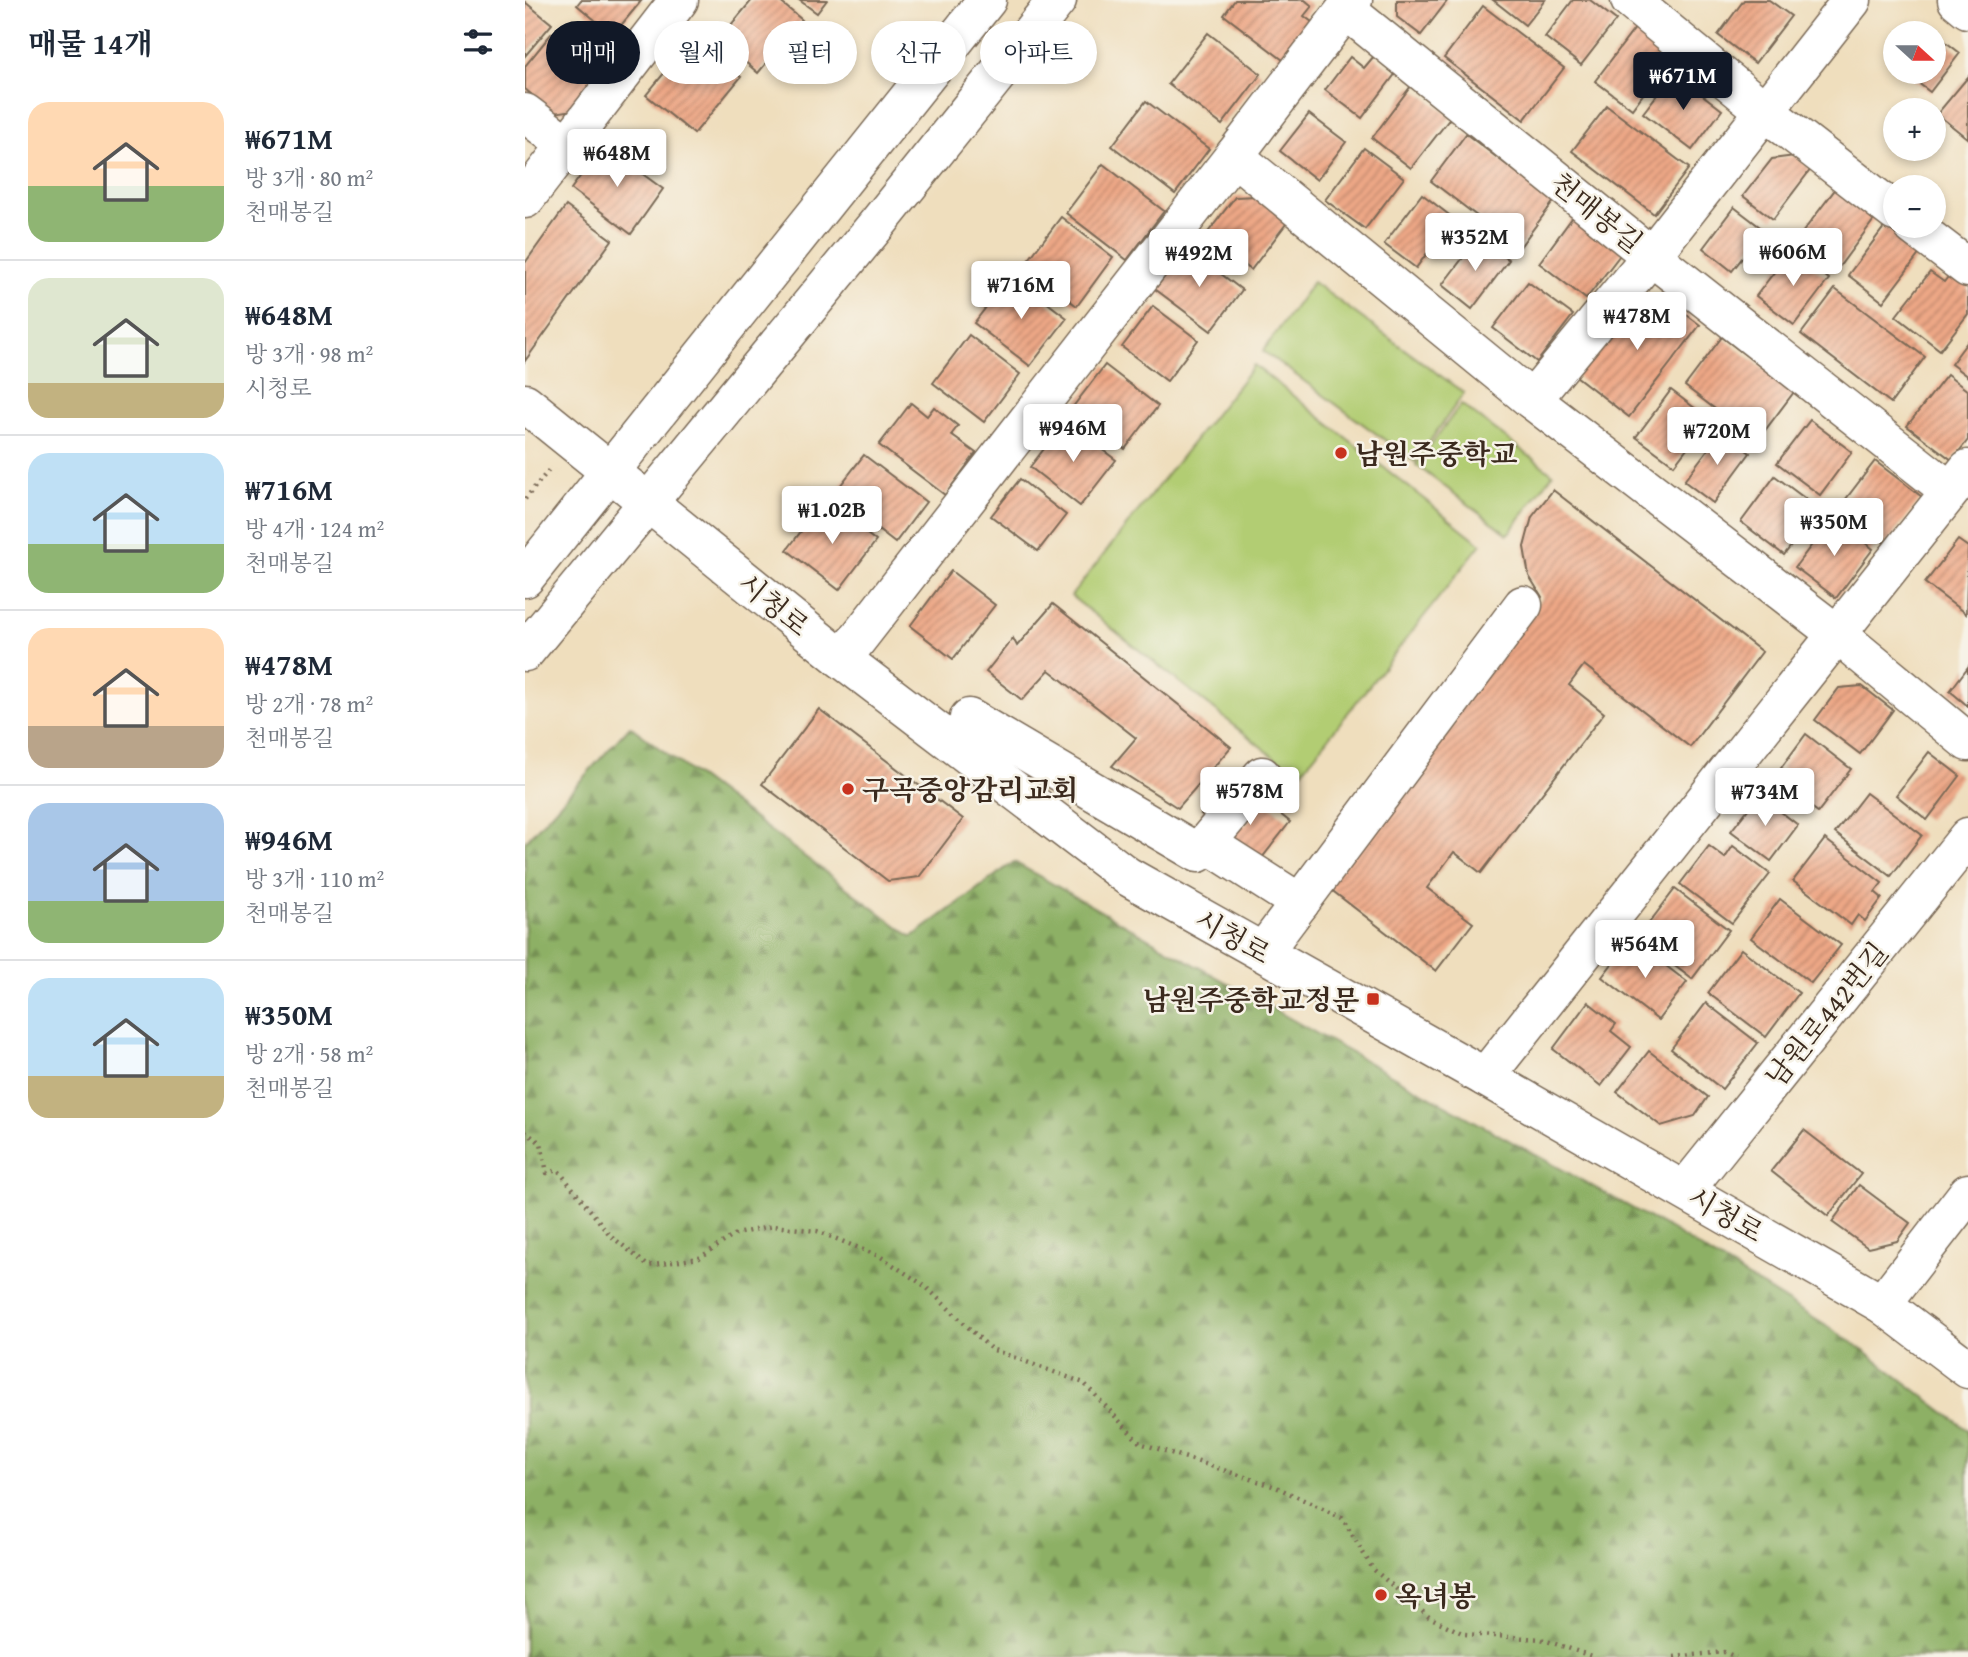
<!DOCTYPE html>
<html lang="ko">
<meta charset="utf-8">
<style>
body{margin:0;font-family:"Gentium Book Plus","Noto Serif KR",serif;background:#f6f6f7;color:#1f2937;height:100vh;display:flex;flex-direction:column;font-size:26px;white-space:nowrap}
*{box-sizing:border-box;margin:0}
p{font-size:23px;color:#747a83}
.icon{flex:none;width:38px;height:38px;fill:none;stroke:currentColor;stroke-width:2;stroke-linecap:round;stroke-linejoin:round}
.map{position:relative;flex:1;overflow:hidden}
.details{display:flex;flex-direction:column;background:#fff;width:525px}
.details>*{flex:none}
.banner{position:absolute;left:21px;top:21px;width:665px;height:63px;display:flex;gap:14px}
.needle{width:46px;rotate:111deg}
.tools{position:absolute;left:1358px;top:21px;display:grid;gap:14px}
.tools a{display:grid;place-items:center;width:63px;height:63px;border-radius:50%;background:#fff;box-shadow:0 4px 10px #0003;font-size:35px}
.price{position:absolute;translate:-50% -60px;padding:0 16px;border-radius:7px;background:#fff;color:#222;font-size:23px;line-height:46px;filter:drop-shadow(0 2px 4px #0008)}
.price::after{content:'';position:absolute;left:50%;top:42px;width:21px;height:16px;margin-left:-10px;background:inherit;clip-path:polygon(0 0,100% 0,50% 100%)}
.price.current{background:#111827;color:#fff}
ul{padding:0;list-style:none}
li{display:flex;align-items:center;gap:21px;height:175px;padding:0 28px}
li+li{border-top:2px solid #e0e1e3}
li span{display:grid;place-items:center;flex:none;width:196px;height:140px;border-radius:21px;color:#555}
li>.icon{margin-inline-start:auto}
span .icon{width:84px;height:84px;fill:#fffc;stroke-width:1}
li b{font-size:30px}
h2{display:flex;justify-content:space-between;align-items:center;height:84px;padding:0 28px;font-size:30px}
.pill{padding:0 24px;border-radius:32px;background:#fff;box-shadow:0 4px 10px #0003;font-size:24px;line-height:63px}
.pill.current{background:#111827;color:#fff}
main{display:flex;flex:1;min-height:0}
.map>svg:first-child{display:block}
.forest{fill:url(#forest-firs);stroke:#646d42;stroke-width:2}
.garden{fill:#b2cd73;stroke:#767c48;stroke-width:2}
.building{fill:url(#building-hatch)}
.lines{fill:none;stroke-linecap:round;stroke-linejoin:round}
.minor-casing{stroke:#7a6956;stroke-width:41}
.path{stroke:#7a6956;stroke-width:4.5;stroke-dasharray:2 5;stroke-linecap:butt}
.minor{stroke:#fff;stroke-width:38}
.poi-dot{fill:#c8321e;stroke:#f7f3e8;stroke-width:2.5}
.labels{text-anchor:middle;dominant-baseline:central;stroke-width:5;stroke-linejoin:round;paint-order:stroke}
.street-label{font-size:28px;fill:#3b2a1e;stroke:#f7f3e8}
.poi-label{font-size:28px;font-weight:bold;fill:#3b2a1e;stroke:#f7f3e8;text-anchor:start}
</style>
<main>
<section class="details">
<h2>매물 14개<svg class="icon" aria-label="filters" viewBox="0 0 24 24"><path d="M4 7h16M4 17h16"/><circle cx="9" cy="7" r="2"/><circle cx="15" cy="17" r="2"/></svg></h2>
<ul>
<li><span style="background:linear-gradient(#ffd9b3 60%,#8fb573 0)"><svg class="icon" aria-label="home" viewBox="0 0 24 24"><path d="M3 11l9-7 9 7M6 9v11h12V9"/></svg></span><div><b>₩671M</b><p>방 3개 · 80 m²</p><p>천매봉길</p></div></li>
<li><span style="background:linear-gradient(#dfe7d0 75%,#c2b280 0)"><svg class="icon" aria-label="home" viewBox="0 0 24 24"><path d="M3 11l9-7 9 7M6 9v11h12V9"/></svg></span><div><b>₩648M</b><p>방 3개 · 98 m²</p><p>시청로</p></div></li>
<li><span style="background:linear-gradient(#bfe0f5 65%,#8fb573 0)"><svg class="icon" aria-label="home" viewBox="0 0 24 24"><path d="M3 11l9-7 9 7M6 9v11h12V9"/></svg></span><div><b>₩716M</b><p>방 4개 · 124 m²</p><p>천매봉길</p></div></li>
<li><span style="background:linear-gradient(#ffd9b3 70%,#b9a48a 0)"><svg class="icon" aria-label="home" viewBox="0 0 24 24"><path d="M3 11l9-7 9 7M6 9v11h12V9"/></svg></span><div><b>₩478M</b><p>방 2개 · 78 m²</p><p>천매봉길</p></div></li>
<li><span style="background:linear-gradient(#a9c7e8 70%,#8fb573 0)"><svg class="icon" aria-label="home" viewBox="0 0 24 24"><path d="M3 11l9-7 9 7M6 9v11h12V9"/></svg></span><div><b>₩946M</b><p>방 3개 · 110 m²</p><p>천매봉길</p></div></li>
<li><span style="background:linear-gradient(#bfe0f5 70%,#c2b280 0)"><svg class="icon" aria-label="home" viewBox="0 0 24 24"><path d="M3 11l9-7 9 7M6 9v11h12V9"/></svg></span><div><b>₩350M</b><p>방 2개 · 58 m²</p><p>천매봉길</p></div></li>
</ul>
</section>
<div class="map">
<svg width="1443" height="1657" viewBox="0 0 1443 1657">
<defs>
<pattern id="forest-firs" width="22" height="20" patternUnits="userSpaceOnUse" patternTransform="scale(1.75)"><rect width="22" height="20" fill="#8db065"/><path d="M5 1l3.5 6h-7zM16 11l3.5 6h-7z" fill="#748f53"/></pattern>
<pattern id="building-hatch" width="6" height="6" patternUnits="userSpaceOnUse" patternTransform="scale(1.75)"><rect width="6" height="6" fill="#eda786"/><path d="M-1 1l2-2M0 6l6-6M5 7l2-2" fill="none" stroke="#c1886d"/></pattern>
</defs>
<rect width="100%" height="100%" fill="#f7f3e8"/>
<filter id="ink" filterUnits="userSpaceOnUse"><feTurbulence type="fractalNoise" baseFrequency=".0143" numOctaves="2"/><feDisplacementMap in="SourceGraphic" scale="14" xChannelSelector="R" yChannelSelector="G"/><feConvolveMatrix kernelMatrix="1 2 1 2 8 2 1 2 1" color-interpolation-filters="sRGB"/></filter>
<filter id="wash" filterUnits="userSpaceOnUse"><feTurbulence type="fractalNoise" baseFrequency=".00686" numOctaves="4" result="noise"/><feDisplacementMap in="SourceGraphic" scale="28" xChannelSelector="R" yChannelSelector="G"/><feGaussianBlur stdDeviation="1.57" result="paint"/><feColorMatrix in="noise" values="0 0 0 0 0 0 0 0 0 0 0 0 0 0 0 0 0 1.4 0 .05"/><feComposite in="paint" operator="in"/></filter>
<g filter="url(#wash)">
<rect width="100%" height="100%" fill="#efdebd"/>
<path class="forest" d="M105,726L387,937L489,862L810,1044L1143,1228L1327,1342L1443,1430V1657H0V842Z"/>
<g class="garden">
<path d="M788,282L939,393L890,462L738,351Z"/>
<path d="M729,365L956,544L773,776L546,596Z"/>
<path d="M936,404L1028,474L983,534L891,465Z"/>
</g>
<g id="blocks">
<g class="building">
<path d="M56,0H117L88,35L52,5Z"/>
<path d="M227,0H253L277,20L233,73L194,39Z"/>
<path d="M274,0H302L292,13Z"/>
<path d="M710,0H780L787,6L779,16L791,25L762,63L699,15Z"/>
<path d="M872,0H923L896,35L872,17Z"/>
<path d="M968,0H1020L1000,25Z"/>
<path d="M1048,0H1065L1091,20L1056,65L1020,37Z"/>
<path d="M1219,0H1244L1266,16L1230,63L1193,35Z"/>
<path d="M0,2L27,24L0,56Z"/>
<path d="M958,6L1039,68L999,120L919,58Z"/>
<path d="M1111,27L1148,54L1107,109L1070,81Z"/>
<path d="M27,33L77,74L48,110L29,113L0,89V66Z"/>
<path d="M683,33L736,74L697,125L643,84Z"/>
<path d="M1409,33L1435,53L1405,92L1379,72H1409Z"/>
<path d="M168,38L216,77L169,134L121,95Z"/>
<path d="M849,56L871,73L837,118L800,90L825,57L839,68Z"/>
<path d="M1149,73L1197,110L1167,150L1118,113Z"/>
<path d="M1443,77V139L1412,114Z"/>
<path d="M886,86L926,117L886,168L847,138Z"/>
<path d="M621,101L684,149L650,194L587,146Z"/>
<path d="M1082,106L1164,168L1129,214L1047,151Z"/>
<path d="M784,114L821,142L792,180L755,151Z"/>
<path d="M941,134L1029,201L994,248L906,181Z"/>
<path d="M78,145L138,189L106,234L46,189Z"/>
<path d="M839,148L879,178L840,229L800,200Z"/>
<path d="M1270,156L1286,169L1248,219L1218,196L1247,159Z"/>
<path d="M578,164L639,211L602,260L541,213Z"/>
<path d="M1312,187L1351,217L1314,267L1274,237Z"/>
<path d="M897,194L928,218L891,268L859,244Z"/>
<path d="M732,196L764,220L726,270L681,235L710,197Z"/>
<path d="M41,206L87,240L0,361V263Z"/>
<path d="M1209,207L1239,230L1207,271L1178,248Z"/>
<path d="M1050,214L1098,251L1061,299L1014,263Z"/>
<path d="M536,217L588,257L552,306L499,266Z"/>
<path d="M1360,226L1395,253L1358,302L1323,275Z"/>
<path d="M954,237L984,260L947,309L917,285Z"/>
<path d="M662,248L717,290L686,331L630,289Z"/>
<path d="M1266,250L1304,279L1269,325L1231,296Z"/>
<path d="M1405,272L1419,282L1427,272L1443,284V314L1415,350L1371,316Z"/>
<path d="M486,275L542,318L505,366L449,323Z"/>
<path d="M1003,282L1048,315L1012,362L968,328Z"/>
<path d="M1310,289L1400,357L1366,403L1276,334Z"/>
<path d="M1115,291L1135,306L1141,299L1175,325L1104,417L1051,376Z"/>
<path d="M628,306L673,340L642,381L597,347Z"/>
<path d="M444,335L495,374L459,422L408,383Z"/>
<path d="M1197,337L1269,392L1232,441L1160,386Z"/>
<path d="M1443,341V377L1426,364Z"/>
<path d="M580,365L633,406L600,449L547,408Z"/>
<path d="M1422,375L1443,391V440L1427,460L1382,426Z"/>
<path d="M1146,390L1184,419L1149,465L1111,437Z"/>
<path d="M386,403L402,416L409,407L433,426L426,435L451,453L420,495L354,445Z"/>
<path d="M1285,420L1327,452L1295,495L1252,463Z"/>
<path d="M540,422L591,460L555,506L505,467Z"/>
<path d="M1197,431L1225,453L1188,503L1159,481Z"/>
<path d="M339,455L401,502L370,543L308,495Z"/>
<path d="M1350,461L1397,497L1361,544L1314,508Z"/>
<path d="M1250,476L1294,509L1259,555L1216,522Z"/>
<path d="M495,479L541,515L513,551L466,516Z"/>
<path d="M1028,490L1237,652L1165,747L1059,665L1044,685L1079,713L956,873L929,852L902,888L948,923L911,971L800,885L1017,597L1004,576L999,547L1007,517Z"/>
<path d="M299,501L351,541L314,590L262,550Z"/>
<path d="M1308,517L1348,549L1311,598L1270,567Z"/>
<path d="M1433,540L1443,547L1441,614L1400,583Z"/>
<path d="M426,571L470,605L428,659L385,626Z"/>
<path d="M528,604L706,747L653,808L587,766L611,738L524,670L497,700L461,672L488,638L492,646Z"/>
<path d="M1443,667V706L1425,691Z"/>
<path d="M1337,686L1368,710L1335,754L1290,720L1314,688Z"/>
<path d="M294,709L438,819L394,877L363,881L237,784Z"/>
<path d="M1281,734L1326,769L1293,812L1256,785L1265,774L1256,768Z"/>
<path d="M1404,752L1435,776L1402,820L1371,795Z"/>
<path d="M1341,793L1397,835L1366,876L1310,833Z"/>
<path d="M1234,795L1273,825L1246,861L1206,831Z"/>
<path d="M687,802L720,826L740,802L765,822L736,859L676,814Z"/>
<path d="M1300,839L1357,883L1350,892L1357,898L1340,921L1333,915L1326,925L1268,881Z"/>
<path d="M1184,846L1200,858L1208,846L1245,874L1207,923L1155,884Z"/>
<path d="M1150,889L1204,930L1167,979L1125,947L1133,937L1121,927Z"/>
<path d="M1255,899L1316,945L1286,983L1226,938Z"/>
<path d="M1106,939L1162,982L1133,1020L1077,977Z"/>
<path d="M1216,949L1274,993L1241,1037L1183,993Z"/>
<path d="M1063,1002L1091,1024L1086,1031L1106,1047L1076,1086L1028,1049Z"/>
<path d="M1181,1003L1233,1043L1197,1089L1146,1049Z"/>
<path d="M1124,1051L1183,1097L1170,1116L1136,1126L1092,1092Z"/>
<path d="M1279,1130L1336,1174L1303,1216L1246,1171Z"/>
<path d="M1334,1185L1385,1223L1372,1241L1343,1248L1307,1222Z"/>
</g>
</g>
</g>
<g filter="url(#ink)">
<use href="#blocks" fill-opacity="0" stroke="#7a6956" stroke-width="2"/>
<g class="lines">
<defs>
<g id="minor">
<path d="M1105,0L1241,112L1370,212"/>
<path d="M1432,0L1443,9"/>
<path d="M821,10L1126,256L1424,490"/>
<path d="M0,113L42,145L154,0"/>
<path d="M709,156L828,0"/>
<path d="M0,199L42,145"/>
<path d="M1388,226L1443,268"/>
<path d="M1007,400L1126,256L1327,0"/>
<path d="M0,403L317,659L602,876L960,1077L1357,1304L1443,1369"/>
<path d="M0,578L462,0"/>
<path d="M0,652L353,223L532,0"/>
<path d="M317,659L709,156L1007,400L1312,634L1443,742"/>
<path d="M444,718L673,853L681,843"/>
<path d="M737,776L681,843L775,903"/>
<path d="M738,952L998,605"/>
<path d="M960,1077L1443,469"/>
<path d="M1160,1190L1443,837"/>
<path d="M1357,1304L1443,1193"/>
</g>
</defs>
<use href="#minor" class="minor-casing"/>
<g class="path">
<path d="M0,499L24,470"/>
<path d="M0,1132L16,1143L22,1173L33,1170L85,1235L123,1266L174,1258L211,1234L248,1226L292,1231L356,1257L400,1286L466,1349L559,1383L615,1443L751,1487L817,1518L848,1569L904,1617L939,1634L1016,1639L1069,1657"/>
<path d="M1149,1657L1199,1652L1211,1657"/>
</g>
<use href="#minor" class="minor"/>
</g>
</g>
<g class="poi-dot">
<circle cx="816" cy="453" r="7"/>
<circle cx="323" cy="789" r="7"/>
<rect x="841" y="992" width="14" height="14" rx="3.5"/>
<circle cx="856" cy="1595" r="7"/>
</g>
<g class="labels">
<g class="street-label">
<text transform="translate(1072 212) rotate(39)">천매봉길</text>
<text transform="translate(249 604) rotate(39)">시청로</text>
<text transform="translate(708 936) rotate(29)">시청로</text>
<text transform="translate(1301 1014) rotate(-51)">남원로442번길</text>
<text transform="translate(1201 1214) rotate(30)">시청로</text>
</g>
<g class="poi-label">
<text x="830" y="453">남원주중학교</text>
<text x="337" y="789">구곡중앙감리교회</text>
<text x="834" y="999" text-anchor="end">남원주중학교정문</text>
<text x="870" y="1595">옥녀봉</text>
</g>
</g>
</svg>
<div class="tools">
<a><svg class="needle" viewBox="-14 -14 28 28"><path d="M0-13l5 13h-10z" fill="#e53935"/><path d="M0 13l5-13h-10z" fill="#747a83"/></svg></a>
<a>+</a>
<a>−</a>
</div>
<b class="price current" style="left:1158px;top:112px">₩671M</b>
<b class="price" style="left:92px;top:189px">₩648M</b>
<b class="price" style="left:950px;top:273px">₩352M</b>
<b class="price" style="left:1268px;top:288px">₩606M</b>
<b class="price" style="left:674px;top:289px">₩492M</b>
<b class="price" style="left:496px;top:321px">₩716M</b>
<b class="price" style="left:1112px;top:352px">₩478M</b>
<b class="price" style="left:548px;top:464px">₩946M</b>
<b class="price" style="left:1192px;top:467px">₩720M</b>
<b class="price" style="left:307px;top:546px">₩1.02B</b>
<b class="price" style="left:1309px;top:558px">₩350M</b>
<b class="price" style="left:725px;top:827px">₩578M</b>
<b class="price" style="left:1240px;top:828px">₩734M</b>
<b class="price" style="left:1120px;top:980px">₩564M</b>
<div class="banner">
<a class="pill current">매매</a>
<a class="pill">월세</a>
<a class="pill">필터</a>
<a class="pill">신규</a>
<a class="pill">아파트</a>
</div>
</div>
</main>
